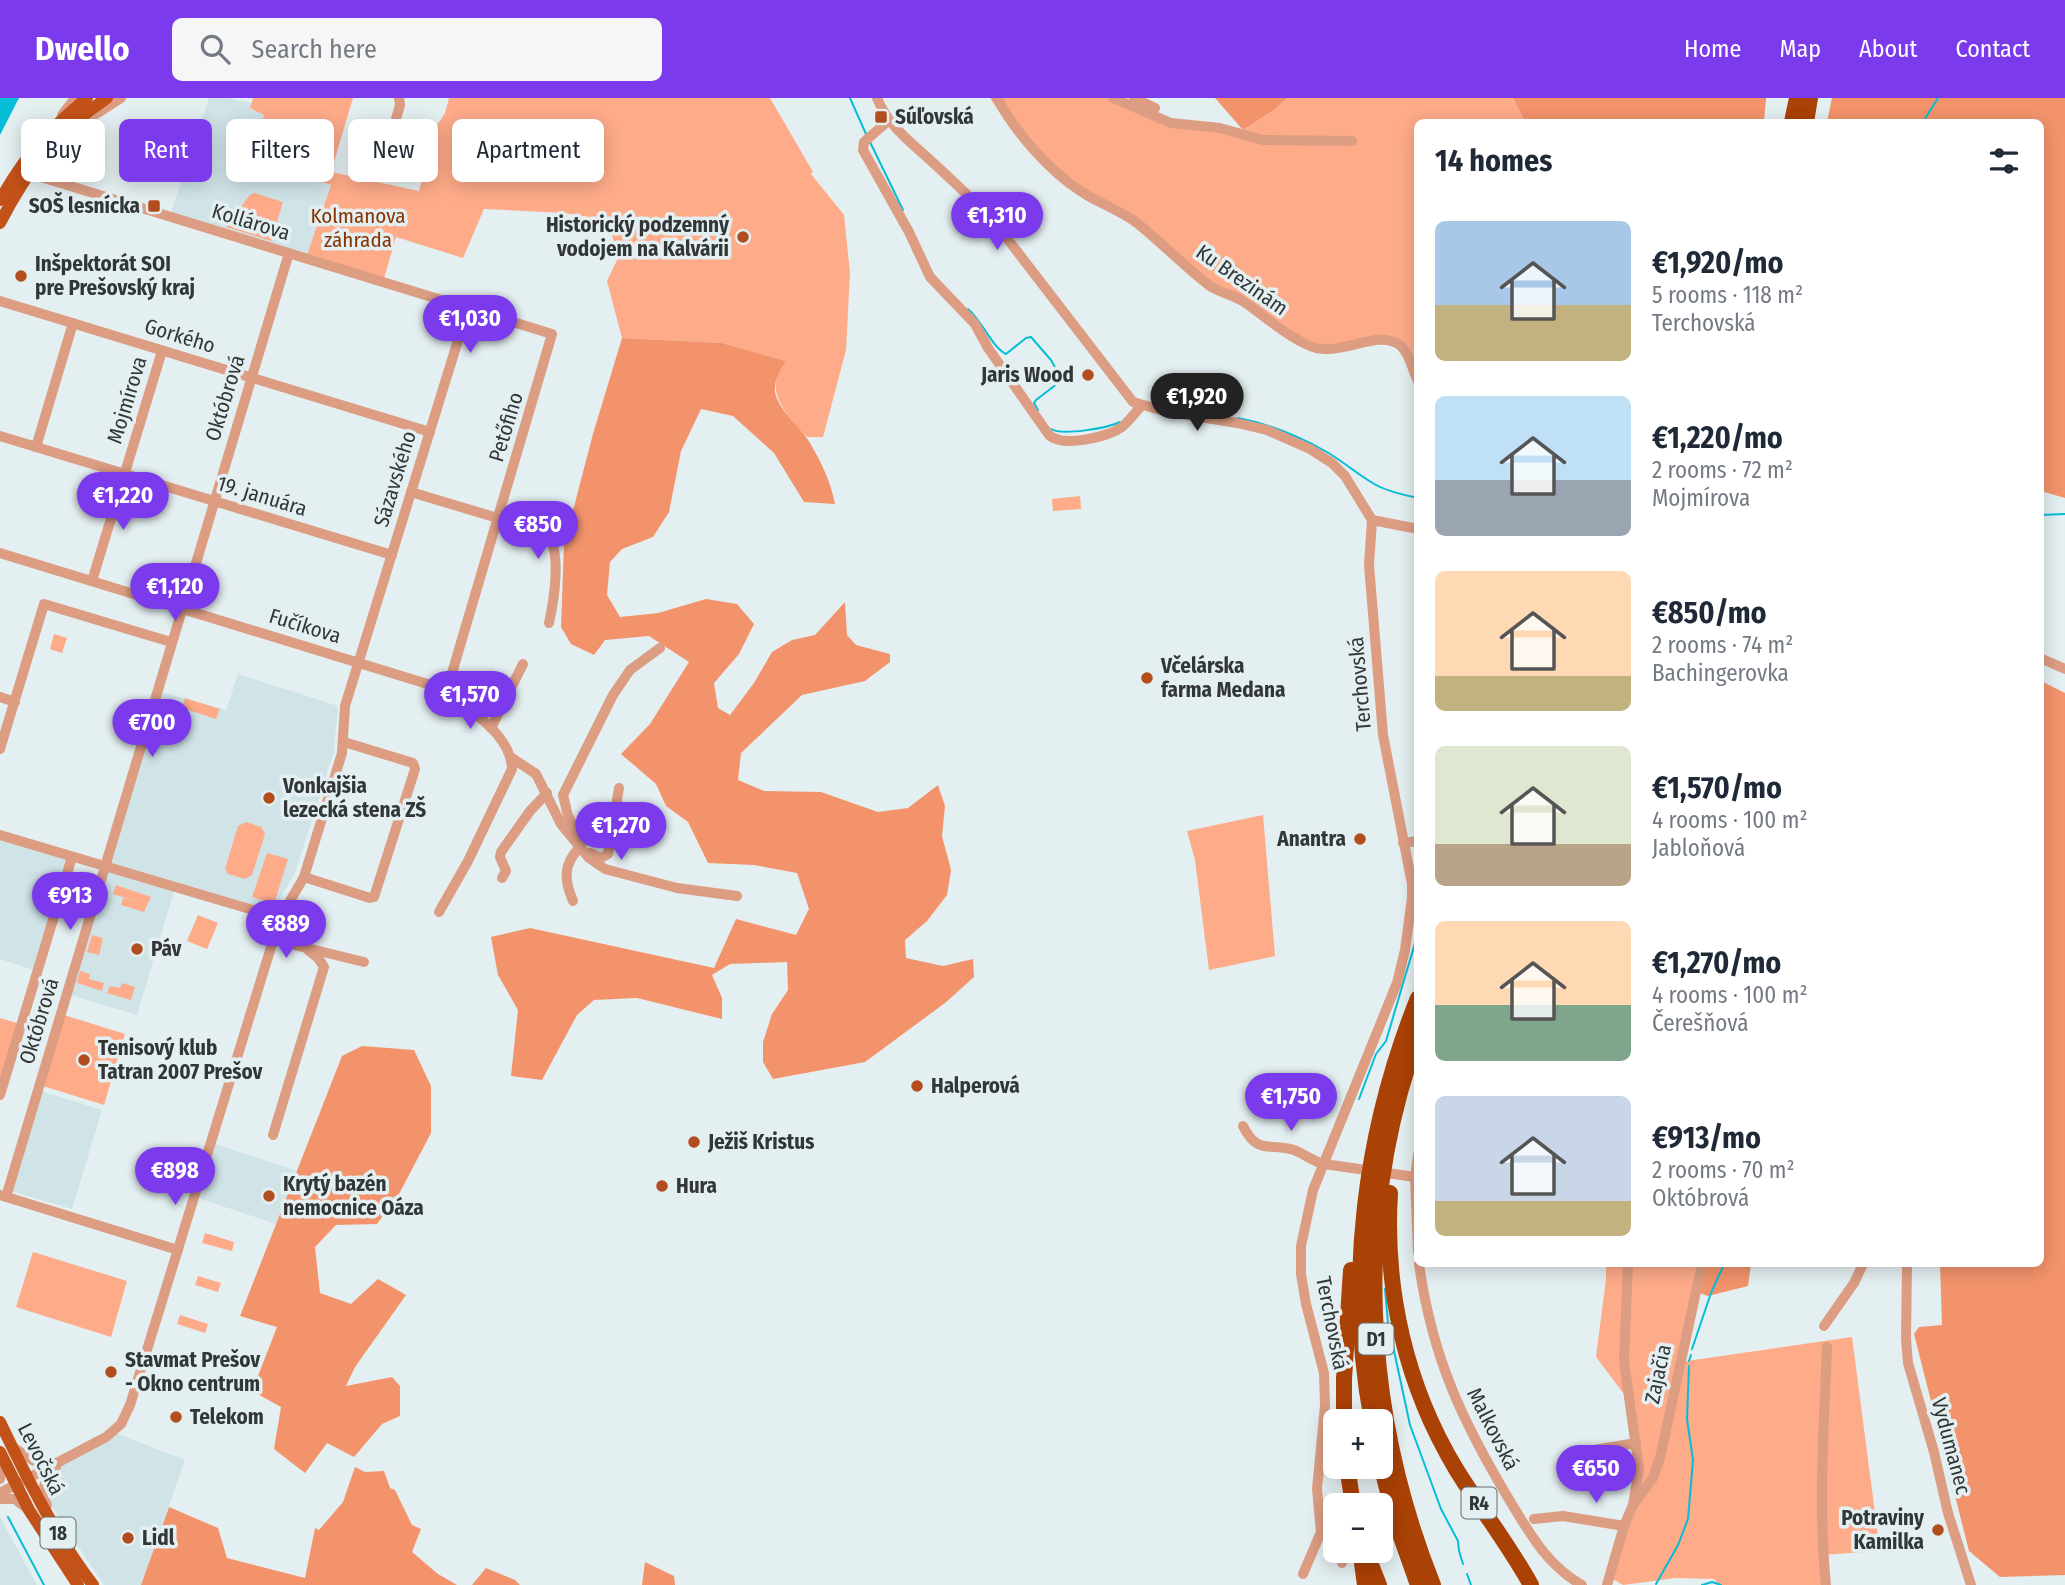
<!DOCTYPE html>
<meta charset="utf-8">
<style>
body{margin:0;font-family:"Fira Sans Condensed",sans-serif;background:#f6f6f7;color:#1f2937;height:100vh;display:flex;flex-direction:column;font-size:26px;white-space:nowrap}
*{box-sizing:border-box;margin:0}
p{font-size:23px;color:#747a83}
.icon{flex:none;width:38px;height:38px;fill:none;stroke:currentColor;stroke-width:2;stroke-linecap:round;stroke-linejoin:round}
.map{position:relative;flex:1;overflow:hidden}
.details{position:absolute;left:1414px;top:21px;width:630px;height:1148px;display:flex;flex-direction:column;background:#fff;border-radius:10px;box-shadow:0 4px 18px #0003}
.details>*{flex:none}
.top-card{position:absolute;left:21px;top:21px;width:665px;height:63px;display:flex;gap:14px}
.buttons{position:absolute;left:1323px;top:1311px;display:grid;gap:14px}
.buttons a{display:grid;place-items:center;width:70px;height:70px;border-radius:10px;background:#fff;box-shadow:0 4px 18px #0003;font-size:35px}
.price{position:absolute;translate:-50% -60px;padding:0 16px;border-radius:24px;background:#7c3aed;color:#fff;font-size:23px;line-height:46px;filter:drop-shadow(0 2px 4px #0008)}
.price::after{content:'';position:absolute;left:50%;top:42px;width:21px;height:16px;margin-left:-10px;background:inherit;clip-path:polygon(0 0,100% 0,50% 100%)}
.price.active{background:#222;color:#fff}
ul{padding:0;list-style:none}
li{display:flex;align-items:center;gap:21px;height:175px;padding:0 21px}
li span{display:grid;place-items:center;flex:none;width:196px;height:140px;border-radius:10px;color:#555}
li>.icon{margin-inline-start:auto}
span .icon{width:84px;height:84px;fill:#fffc;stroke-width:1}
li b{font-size:30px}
h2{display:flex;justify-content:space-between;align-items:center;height:84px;padding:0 21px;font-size:30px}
.pill{padding:0 24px;border-radius:10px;background:#fff;box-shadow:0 4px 18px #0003;font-size:24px;line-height:63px}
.pill.active{background:#7c3aed;color:#fff}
header{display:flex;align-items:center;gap:42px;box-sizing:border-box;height:98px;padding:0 35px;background:#7c3aed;color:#fff}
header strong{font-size:33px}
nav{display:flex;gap:38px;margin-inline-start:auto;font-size:24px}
.search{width:490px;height:63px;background:#f6f6f7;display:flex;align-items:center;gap:18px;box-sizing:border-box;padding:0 24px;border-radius:10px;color:#747a83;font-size:26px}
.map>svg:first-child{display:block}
.built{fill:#d0e4e8}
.green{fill:#feab89}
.forest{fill:#f3936c}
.water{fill:#06bdd8}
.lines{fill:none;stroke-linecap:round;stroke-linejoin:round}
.stream{stroke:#06bdd8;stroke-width:2}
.minor{stroke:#dc9d83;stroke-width:10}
.major{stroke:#c35219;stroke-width:12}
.highway{stroke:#aa4105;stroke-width:16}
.poi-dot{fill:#b24d1d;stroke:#e4eff1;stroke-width:2.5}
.labels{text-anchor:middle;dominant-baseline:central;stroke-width:7;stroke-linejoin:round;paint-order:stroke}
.shield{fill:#e4eff1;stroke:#676e6f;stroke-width:2}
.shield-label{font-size:19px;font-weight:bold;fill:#323637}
.poi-label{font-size:21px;font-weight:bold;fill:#323637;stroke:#e4eff1;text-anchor:start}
.park-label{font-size:21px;fill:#873304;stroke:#e4eff1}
.street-label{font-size:21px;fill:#323637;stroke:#e4eff1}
</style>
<header>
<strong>Dwello</strong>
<div class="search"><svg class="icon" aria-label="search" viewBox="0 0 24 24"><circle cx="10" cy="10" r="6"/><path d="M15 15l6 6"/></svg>Search here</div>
<nav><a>Home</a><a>Map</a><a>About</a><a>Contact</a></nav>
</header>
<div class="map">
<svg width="2065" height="1487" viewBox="0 0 2065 1487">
<rect width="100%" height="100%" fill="#e4eff1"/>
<g class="built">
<path d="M209,0H227L251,5L250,11L264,15L250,59L331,87L306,160L170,118Z"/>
<path d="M238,576L338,608L334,653L295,775L273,813L109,764L161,594L226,612Z"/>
<path d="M0,738L70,760L36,873L0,861Z"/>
<path d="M104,769L175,790L137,917L68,896Z"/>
<path d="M41,993L102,1012L72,1111L11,1093Z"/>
<path d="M212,1045L297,1073L276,1126L195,1099Z"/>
<path d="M113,1334L185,1362L141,1487H104L44,1397L52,1369Z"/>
<path d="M0,1419L37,1487H0Z"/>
</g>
<g class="green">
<path d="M253,0H353L331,74L419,93L435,30L445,15L449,0H770L813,74L811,76L844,117L850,175L846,252L823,339H807C793,323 768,300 778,277C780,272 784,267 786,263L722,245L622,240L607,183L618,160L608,122L564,115L484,111L463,160L396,139L383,184L306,160L331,87L249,59L264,17L250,10Z"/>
<path d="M990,0H1111L1173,23L1243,32L1274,12L1287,0H1513L1525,24H1418L1417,282L1393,243L1324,252L1223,196L1163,142L1096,106L1006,24Z"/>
<path d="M254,95L283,104L271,143L226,129L249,98Z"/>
<path d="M1080,398L1081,411L1053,413L1052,401Z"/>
<path d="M54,536L67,540L62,555L50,551Z"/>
<path d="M185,600L220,611L216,621L182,610Z"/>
<path d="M1263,717L1275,858L1209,872L1195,762L1187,733Z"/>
<path d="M246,724L261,729L265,736L252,777L245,781L228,776L225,771L238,728Z"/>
<path d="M267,755L288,761L274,806L252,799Z"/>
<path d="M116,787L151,799L144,814L121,807L123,800L141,805L113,796Z"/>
<path d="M198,817L218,825L207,851L187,843Z"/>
<path d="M92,837L103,840L99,857L87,854Z"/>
<path d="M80,873L90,876L89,881L104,885L102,893L77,885Z"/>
<path d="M122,885L135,889L131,902L107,895L110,888L120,890Z"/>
<path d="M64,917L125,936L104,1007L43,988Z"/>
<path d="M0,920L20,926L0,988Z"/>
<path d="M205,1135L234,1144L232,1153L202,1145Z"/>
<path d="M33,1154L127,1183L111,1239L16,1209Z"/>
<path d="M1606,1166H1704L1680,1264L1852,1239L1880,1453L1820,1457L1824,1487H1719L1714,1481L1676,1480L1623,1487L1611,1480L1627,1428L1636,1369V1312L1596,1259L1606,1181Z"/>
<path d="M198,1178L221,1185L218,1194L195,1187Z"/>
<path d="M180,1217L208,1226L205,1235L177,1226Z"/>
</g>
<g class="forest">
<path d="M1215,0H1287L1274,12L1243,32Z"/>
<path d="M1513,0H1766L1764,24H1525Z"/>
<path d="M1832,0H2065V400L2041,393L2040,24H1827Z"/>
<path d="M622,240L722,245L786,263C781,272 774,281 775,293C777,311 799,327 808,342C820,361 831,384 835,406L804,404L774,355L733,318L701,311L681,353L669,414L653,439L622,451L610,464L607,497L620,519L658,515L706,501L737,506L754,526L739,556L714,585L718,610L730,617L754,585L772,554L792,542L815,537L845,504L847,537L856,547L890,556V564L865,583L802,597L741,655L738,682L764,693L821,694L878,714L908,710L938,687L945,708L942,738L951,772L947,797L927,823L905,842L906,860L943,868L973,861L974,879L945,905L865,964L773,981L763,964V944L772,916L788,892L787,864L730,866L712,877L722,900V921L637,900L594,902L577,917L542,982L511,978L518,912L498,877L491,839L530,830L714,870L736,821L796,837L809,811L797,775L754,767L708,765L688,724L666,708L656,686L621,656L650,626L689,564L649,538L605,542L594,557L571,546L561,529L564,447L593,336Z"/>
<path d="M2041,583L2065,595V1477L2000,1479L1969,1453L1914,1236L1919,1229L1942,1227L1940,1166H2040Z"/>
<path d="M362,948L414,952L431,988V1035L399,1096L377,1126L336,1127L315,1149L320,1195L351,1206L378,1181L406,1197L355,1269L346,1288L392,1279L400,1288V1318L382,1326L354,1359L327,1345L305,1375L274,1351L281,1309L252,1293L277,1229L240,1218L342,958Z"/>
<path d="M1704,1166H1751L1748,1188L1708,1198L1697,1194Z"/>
<path d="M355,1369L365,1374L384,1373L390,1390L395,1392L412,1427L421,1431L412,1454L438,1476L457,1487H141L169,1409L218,1430L227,1460L305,1480L315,1430L319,1432L343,1404Z"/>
<path d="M645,1464L674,1478L675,1487H642Z"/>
<path d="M486,1470L515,1482L520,1487H472Z"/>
</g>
<path class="water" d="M0,0H19L0,37Z"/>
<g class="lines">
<g class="stream">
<path d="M850,0L866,36"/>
<path d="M1923,24L1938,0"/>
<path d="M559,33L561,57"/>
<path d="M870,44L903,112"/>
<path d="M968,211C983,224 991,248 1006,256L1026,240L1031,239L1051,262L1062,282L1036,302L1034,305L1038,312"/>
<path d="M1238,320C1270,326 1298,338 1325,353C1343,363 1358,377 1376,387C1389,394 1403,397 1418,400"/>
<path d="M1051,331C1062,338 1108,330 1120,324"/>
<path d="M2040,417L2065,416"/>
<path d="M1359,1001L1376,956L1386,943L1418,835"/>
<path d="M1385,1191L1388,1225L1410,1327L1441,1411L1458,1443L1459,1453L1463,1466"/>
<path d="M1692,1251L1711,1195L1724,1166"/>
<path d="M1689,1263L1691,1257"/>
<path d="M8,1419L44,1487"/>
<path d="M1467,1476L1471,1487"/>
<path d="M1656,1486L1678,1447L1688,1421L1693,1362L1687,1321L1689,1268"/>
<path d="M1702,1487L1712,1484L1721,1487"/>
</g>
<g class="minor">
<path d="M877,0C888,27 908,42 929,61C952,82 975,103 996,126L1133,304L1164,313L1237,325L1267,332L1310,351L1332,365L1345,378L1372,422L1369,467L1383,637L1412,786V800L1405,852L1397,885L1313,1092L1301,1148V1176L1306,1206L1324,1275L1325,1308L1317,1391L1321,1434L1303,1476"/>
<path d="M997,0C1015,34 1049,73 1082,94C1100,106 1120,112 1137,125C1162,145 1185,169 1210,188C1220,195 1234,197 1244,204C1266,219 1285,237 1310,248C1339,261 1380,228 1402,249C1410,257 1413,274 1418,283"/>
<path d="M1113,0L1171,25L1220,30L1263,42L1352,43"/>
<path d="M1134,0L1155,10"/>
<path d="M62,17L75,0"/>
<path d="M888,23L864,44L863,52L909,134L930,179L975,226L988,250L1049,337C1063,350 1108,339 1122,329C1129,323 1135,315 1141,308"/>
<path d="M62,44L96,16L121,0"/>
<path d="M383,66L400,7L399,0"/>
<path d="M25,70L44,80L552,236L447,592"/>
<path d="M0,203L430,334"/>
<path d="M0,338L392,457"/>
<path d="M36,349L73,225"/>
<path d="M411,394L547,435C562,454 554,502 549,525"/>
<path d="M1372,422L1418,431"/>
<path d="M0,455L447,592C470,614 511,636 512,671L468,763L439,814"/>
<path d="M92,483L162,253"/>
<path d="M2040,560L2065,571"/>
<path d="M0,599L15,604"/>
<path d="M491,630L523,566"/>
<path d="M0,651L44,506L171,544"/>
<path d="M512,660L536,676L561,726L589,760L605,771L677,790L737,798"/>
<path d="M0,737L280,820"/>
<path d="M1403,745L1418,743"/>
<path d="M578,748L583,744L568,718L563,697L613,597L630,572L660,550"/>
<path d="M590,755L601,760L608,756L619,690"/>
<path d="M304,779L370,800L374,799L415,671L413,665L344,644"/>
<path d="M502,780L506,773L500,759L501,754L530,713L547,695"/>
<path d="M573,803C564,782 563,767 579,750"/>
<path d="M274,842L364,864"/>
<path d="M0,997L72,759"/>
<path d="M1243,1028C1258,1058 1270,1044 1294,1052C1305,1056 1311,1063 1324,1066L1415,1079"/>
<path d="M273,1037L324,869L318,860L308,852"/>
<path d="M1418,1057L1415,1079L1418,1154"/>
<path d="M0,1097L178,1152"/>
<path d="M6,1099L289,155"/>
<path d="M1419,1166C1432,1259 1462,1323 1510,1403C1530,1436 1547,1467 1582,1487"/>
<path d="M1628,1166L1624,1263L1639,1371L1633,1407"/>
<path d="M1907,1166L1906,1241L1908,1265L1934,1354L1948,1415L1971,1487"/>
<path d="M1824,1228L1854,1185L1863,1166"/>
<path d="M14,1350L34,1363L53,1364"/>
<path d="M1588,1353L1636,1345"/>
<path d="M0,1359V1381"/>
<path d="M0,1395L106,1339L121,1326L130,1307L280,820L304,779L342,655L345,608L468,210"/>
<path d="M0,1401H15L29,1412"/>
<path d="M47,1407C39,1391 45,1382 56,1369"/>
<path d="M1321,1418L1335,1431"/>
<path d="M1534,1421L1563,1418L1624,1428"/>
<path d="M1340,1452L1342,1465"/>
<path d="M1607,1487L1624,1428L1633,1407L1653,1380L1660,1360L1702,1166"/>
<path d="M1826,1487C1818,1408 1824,1328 1827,1249"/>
</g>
<g class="major">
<path d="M0,102C26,57 47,33 87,0"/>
<path d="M0,125C28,71 56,34 107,0"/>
<path d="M0,1324C27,1380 55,1437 93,1487"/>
<path d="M0,1354L29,1412L78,1487"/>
</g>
<g class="highway">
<path d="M1792,24L1797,0"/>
<path d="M1806,24L1810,0"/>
<path d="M1418,938C1353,1116 1363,1312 1433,1487"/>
<path d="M1390,1095C1384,1192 1406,1288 1456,1371C1480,1410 1509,1447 1531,1487"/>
<path d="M1344,1323V1281L1351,1172"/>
<path d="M1372,1323C1345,1182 1365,1032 1418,900"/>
<path d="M1381,1367L1395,1422L1418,1487"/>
<path d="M1347,1368L1353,1407"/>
<path d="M1365,1452L1379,1487"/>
<path d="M1361,1458L1365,1487"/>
</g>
</g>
<g class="poi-dot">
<rect x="874" y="12" width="14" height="14" rx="3.5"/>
<rect x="147" y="101" width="14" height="14" rx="3.5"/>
<circle cx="743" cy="139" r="7"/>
<circle cx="21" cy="178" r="7"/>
<circle cx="1088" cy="277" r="7"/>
<circle cx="1147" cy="580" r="7"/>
<circle cx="269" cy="700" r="7"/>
<circle cx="1360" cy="741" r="7"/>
<circle cx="137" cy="851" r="7"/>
<circle cx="84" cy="962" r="7"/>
<circle cx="917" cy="988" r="7"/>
<circle cx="694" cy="1044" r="7"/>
<circle cx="662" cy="1088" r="7"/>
<circle cx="269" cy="1098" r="7"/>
<circle cx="111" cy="1274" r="7"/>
<circle cx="176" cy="1319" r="7"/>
<circle cx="1938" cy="1432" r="7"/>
<circle cx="128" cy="1440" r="7"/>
</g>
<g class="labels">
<g class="shield">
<rect x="1358.5" y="1225.5" width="35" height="31" rx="5"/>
<rect x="1461.5" y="1389.5" width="35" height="31" rx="5"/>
<rect x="40.5" y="1419.5" width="35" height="31" rx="5"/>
</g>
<g class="shield-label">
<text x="1376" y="1241">D1</text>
<text x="1479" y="1405">R4</text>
<text x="58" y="1435">18</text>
</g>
<g class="poi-label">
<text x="895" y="19">Súľovská</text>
<text x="140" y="108" text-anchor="end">SOŠ lesnícka</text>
<text x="729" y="127" text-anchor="end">Historický podzemný<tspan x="729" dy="24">vodojem na Kalvárii</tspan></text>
<text x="35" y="166">Inšpektorát SOI<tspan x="35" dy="24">pre Prešovský kraj</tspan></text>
<text x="1074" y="277" text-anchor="end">Jaris Wood</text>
<text x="1161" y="568">Včelárska<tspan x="1161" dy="24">farma Medana</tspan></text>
<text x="283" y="688">Vonkajšia<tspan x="283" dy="24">lezecká stena ZŠ</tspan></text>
<text x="1346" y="741" text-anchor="end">Anantra</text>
<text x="151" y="851">Páv</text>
<text x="98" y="950">Tenisový klub<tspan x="98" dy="24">Tatran 2007 Prešov</tspan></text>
<text x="931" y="988">Halperová</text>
<text x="708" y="1044">Ježiš Kristus</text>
<text x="283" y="1086">Krytý bazén<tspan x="283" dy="24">nemocnice Oáza</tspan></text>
<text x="676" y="1088">Hura</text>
<text x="125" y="1262">Stavmat Prešov<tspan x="125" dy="24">- Okno centrum</tspan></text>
<text x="190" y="1319">Telekom</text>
<text x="1924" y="1420" text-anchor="end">Potraviny<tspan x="1924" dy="24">Kamilka</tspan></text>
<text x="142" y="1440">Lidl</text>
</g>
<g class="park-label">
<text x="358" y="118">Kolmanova<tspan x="358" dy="24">záhrada</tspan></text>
</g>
<g class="street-label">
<text transform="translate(251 124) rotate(17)">Kollárova</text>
<text transform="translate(1242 182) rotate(35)">Ku Brezinám</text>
<text transform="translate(180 238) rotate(17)">Gorkého</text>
<text transform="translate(225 300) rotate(-73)">Októbrová</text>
<text transform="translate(127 302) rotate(-73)">Mojmírova</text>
<text transform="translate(506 329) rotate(-73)">Petőfiho</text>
<text transform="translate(395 381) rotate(-73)">Sázavského</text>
<text transform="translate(262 398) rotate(17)">19. januára</text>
<text transform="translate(305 528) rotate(17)">Fučíkova</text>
<text transform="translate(1360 586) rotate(-95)">Terchovská</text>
<text transform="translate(39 923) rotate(-73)">Októbrová</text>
<text transform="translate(1332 1225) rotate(79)">Terchovská</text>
<text transform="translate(1658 1276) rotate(-78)">Zajačia</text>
<text transform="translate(1493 1331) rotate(63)">Malkovská</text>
<text transform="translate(1951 1348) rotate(75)">Vydumanec</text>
<text transform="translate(41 1361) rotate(63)">Levočská</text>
</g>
</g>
</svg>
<div class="buttons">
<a>+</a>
<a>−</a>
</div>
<b class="price" style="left:997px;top:154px">€1,310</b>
<b class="price" style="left:470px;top:257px">€1,030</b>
<b class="price active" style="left:1197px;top:335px">€1,920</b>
<b class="price" style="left:123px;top:434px">€1,220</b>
<b class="price" style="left:538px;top:463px">€850</b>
<b class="price" style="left:175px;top:525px">€1,120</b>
<b class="price" style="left:470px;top:633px">€1,570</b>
<b class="price" style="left:152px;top:661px">€700</b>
<b class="price" style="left:621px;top:764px">€1,270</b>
<b class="price" style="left:70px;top:834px">€913</b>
<b class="price" style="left:286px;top:862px">€889</b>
<b class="price" style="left:1291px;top:1035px">€1,750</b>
<b class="price" style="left:175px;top:1109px">€898</b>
<b class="price" style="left:1596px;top:1407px">€650</b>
<div class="top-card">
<a class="pill">Buy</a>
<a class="pill active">Rent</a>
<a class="pill">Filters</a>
<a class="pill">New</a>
<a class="pill">Apartment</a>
</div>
<section class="details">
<h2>14 homes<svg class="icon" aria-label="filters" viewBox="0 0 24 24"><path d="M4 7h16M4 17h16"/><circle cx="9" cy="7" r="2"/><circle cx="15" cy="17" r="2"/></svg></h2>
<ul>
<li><span style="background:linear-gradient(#a9c7e8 60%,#c2b280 0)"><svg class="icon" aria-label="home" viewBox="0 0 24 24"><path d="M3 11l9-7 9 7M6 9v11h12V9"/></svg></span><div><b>€1,920/mo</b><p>5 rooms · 118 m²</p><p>Terchovská</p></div></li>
<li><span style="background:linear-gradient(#bfe0f5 60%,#9aa5b1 0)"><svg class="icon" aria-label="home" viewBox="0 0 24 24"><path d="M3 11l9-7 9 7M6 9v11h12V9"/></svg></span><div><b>€1,220/mo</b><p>2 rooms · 72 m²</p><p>Mojmírova</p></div></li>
<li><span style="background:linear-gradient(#ffd9b3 75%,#c2b280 0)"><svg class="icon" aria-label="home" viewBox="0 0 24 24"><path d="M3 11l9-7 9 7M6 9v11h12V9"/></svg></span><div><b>€850/mo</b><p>2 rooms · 74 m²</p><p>Bachingerovka</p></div></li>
<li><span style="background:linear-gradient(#dfe7d0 70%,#b9a48a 0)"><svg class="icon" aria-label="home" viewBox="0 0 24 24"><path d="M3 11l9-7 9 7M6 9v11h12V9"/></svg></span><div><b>€1,570/mo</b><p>4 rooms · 100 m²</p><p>Jabloňová</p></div></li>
<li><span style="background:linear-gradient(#ffd9b3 60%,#7fa58c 0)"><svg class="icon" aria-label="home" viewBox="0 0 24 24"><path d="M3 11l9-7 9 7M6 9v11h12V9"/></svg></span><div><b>€1,270/mo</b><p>4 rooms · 100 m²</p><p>Čerešňová</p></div></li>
<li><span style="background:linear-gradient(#c9d6e8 75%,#c2b280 0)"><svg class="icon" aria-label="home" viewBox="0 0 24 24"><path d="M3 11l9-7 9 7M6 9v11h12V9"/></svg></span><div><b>€913/mo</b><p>2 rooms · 70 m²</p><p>Októbrová</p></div></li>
</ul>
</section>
</div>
